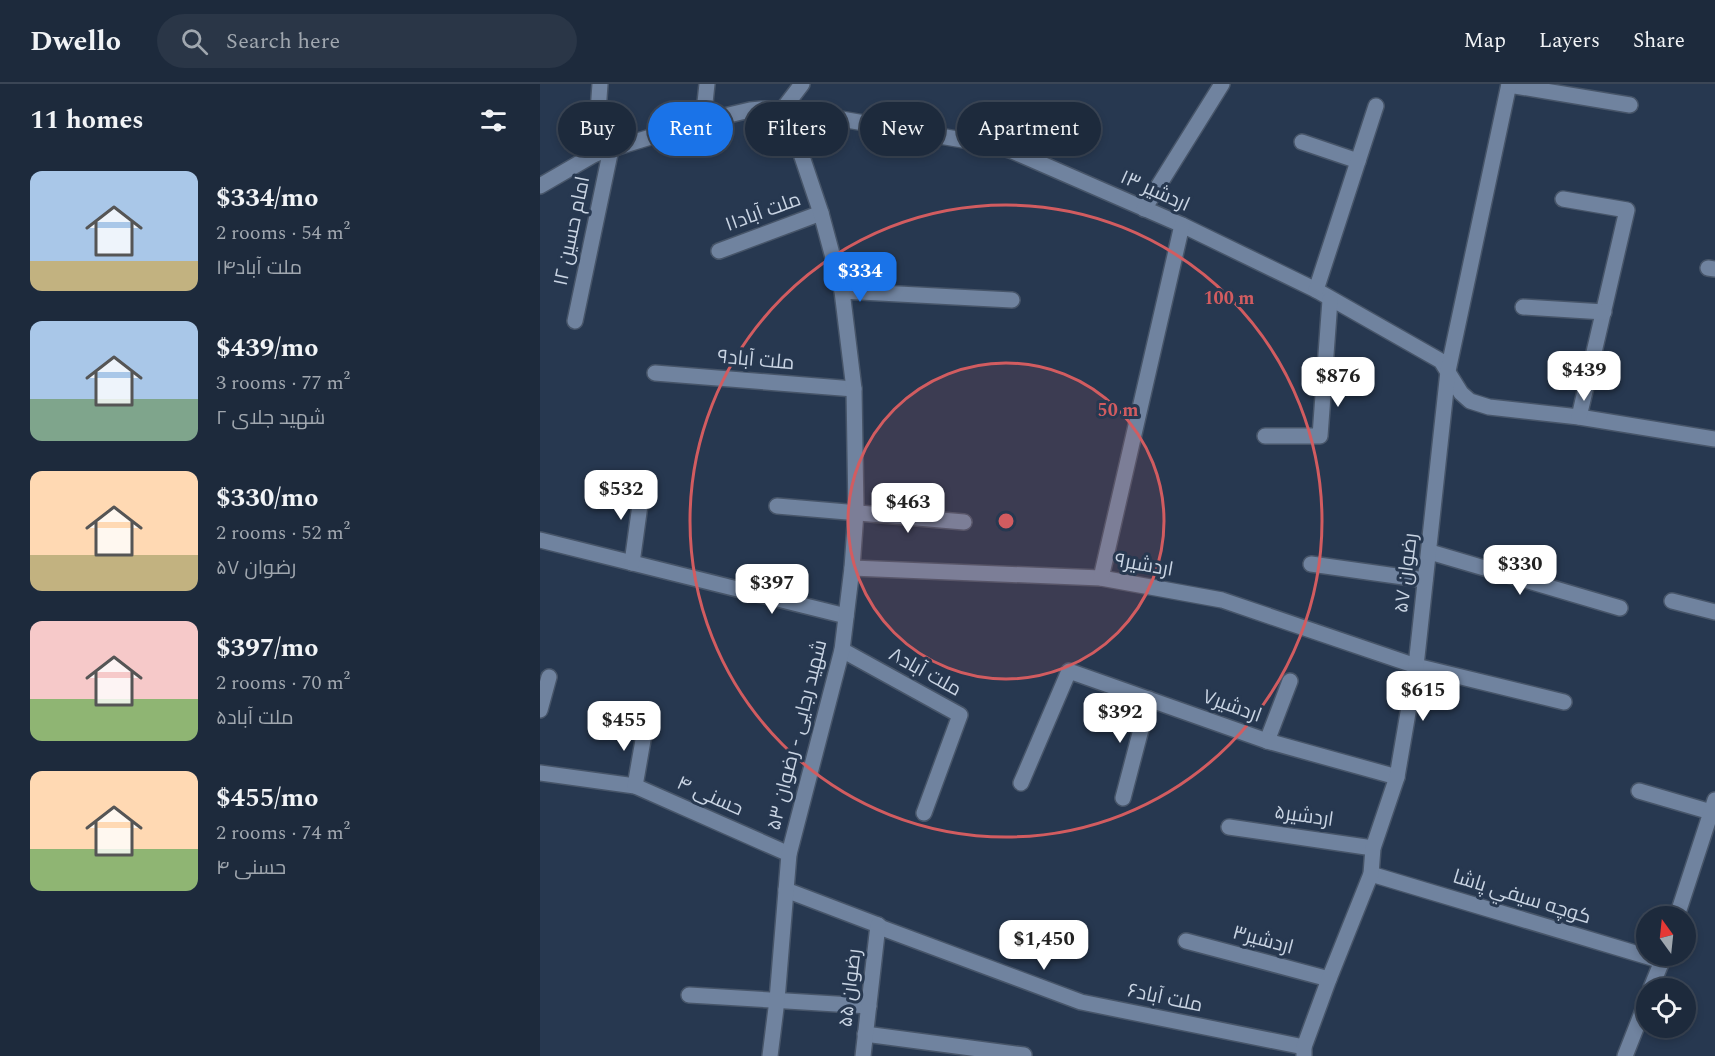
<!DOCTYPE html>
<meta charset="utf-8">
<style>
body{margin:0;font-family:Spectral,Cairo,serif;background:#2a3647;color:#f1f3f6;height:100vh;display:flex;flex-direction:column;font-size:22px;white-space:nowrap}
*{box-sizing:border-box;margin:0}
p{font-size:20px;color:#a0a7af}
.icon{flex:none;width:33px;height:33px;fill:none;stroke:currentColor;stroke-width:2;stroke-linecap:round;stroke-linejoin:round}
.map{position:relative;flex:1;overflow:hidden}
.drawer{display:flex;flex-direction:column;background:#1d2a3c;width:540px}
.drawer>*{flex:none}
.banner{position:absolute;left:18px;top:18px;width:570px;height:54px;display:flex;gap:12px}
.needle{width:39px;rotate:345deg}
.controls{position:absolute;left:1096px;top:822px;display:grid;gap:12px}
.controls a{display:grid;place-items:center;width:60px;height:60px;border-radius:50%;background:#1d2a3c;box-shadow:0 3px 9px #0003,0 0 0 2px #3b4656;font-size:30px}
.price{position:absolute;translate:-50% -51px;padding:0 14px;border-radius:12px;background:#fff;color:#222;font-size:20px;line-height:39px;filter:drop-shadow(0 2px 3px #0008)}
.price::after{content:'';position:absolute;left:50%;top:36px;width:18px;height:14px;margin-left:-9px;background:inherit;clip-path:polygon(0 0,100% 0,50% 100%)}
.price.selected{background:#1a73e8;color:#fff}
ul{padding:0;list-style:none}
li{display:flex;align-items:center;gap:18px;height:150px;padding:0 30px}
li span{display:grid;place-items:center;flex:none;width:168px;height:120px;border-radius:12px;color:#555}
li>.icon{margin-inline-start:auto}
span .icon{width:72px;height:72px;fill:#fffc;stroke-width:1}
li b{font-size:26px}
h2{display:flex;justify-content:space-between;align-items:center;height:72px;padding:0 30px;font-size:26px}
.chip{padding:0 21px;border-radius:27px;background:#1d2a3c;box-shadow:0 3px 9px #0003,0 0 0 2px #3b4656;font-size:21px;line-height:54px}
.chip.selected{background:#1a73e8;color:#fff}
header{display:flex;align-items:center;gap:36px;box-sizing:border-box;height:84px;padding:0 30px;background:#1d2a3c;border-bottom:2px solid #3b4656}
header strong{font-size:28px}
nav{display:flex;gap:33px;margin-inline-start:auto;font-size:21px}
.search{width:420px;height:54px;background:#2a3647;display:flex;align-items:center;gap:15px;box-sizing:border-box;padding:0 21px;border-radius:33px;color:#a0a7af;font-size:22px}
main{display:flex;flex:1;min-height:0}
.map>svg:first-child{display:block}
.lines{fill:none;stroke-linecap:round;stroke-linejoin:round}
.minor-casing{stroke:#475569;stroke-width:18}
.minor{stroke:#70839f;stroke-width:15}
.ring{fill:none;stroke:#d25c60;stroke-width:3}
.labels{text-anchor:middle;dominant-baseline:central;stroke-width:6;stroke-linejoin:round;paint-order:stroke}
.street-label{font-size:20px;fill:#c9d4e3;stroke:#273850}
.centre{fill:#d25c60;stroke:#273850;stroke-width:3}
.ring-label{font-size:18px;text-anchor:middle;font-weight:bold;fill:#d25c60;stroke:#273850;stroke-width:6;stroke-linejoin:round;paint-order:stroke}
</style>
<header>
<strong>Dwello</strong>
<div class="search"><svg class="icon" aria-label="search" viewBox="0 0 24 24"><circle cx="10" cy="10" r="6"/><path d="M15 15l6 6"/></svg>Search here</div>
<nav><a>Map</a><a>Layers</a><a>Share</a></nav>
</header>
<main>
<section class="drawer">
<h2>11 homes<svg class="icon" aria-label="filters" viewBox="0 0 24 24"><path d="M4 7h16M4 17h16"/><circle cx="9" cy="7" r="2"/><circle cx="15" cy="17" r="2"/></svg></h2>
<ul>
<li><span style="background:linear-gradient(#a9c7e8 75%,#c2b280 0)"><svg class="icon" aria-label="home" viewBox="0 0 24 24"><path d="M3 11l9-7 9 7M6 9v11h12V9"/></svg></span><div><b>$334/mo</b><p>2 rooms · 54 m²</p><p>ملت آباد۱۴</p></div></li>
<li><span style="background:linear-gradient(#a9c7e8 65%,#7fa58c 0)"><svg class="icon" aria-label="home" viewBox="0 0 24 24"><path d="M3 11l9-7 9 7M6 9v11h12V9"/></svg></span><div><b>$439/mo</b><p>3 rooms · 77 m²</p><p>شهید جلای ۲</p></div></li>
<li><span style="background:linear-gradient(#ffd9b3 70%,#c2b280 0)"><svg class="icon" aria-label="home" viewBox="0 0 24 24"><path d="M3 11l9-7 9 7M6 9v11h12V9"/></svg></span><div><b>$330/mo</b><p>2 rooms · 52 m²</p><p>رضوان ۵۷</p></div></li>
<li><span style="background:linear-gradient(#f6c9c9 65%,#8fb573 0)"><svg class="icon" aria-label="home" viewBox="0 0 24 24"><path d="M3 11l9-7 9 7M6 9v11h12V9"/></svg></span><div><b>$397/mo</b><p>2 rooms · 70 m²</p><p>ملت آباد۵</p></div></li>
<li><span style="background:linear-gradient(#ffd9b3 65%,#8fb573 0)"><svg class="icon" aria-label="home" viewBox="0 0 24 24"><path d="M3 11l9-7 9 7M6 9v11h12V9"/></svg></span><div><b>$455/mo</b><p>2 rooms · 74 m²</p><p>حسنی ۴</p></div></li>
</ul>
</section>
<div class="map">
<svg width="1175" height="972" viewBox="0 0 1175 972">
<rect width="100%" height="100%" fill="#273850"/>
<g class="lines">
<defs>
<g id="minor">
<path d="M969,1L1090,21"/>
<path d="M243,25L262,0"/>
<path d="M163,37L167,0"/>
<path d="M762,58L818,77"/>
<path d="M55,70L60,0"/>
<path d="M0,102L55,70L163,37L210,26L221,25H243L452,61L470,66L642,141L776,206L901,277L921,309L930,317L949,323L1039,333L1175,355"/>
<path d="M1023,115L1087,126L1039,333"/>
<path d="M604,125L682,0"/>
<path d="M179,167L281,129"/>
<path d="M1168,184L1175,185"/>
<path d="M776,206L836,22"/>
<path d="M302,207L472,216"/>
<path d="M983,223L1064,228"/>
<path d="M35,237L71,65"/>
<path d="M115,289L314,305"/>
<path d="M725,352H780L790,216"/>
<path d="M237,422L424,438"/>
<path d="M0,456L306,532"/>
<path d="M890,468L1080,524"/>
<path d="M92,479L103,399"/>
<path d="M771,480L885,496"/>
<path d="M312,484L561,494L682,516L876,582L1024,618"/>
<path d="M561,494L642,141"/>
<path d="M1132,517L1175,528"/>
<path d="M302,566L420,631L384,729"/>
<path d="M0,626L9,593"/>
<path d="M727,657L750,597"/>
<path d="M0,689L95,702L249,770"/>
<path d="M481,699L529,587L727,657L857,693"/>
<path d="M95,702L106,639"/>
<path d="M1099,707L1171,728"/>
<path d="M583,714L609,615"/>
<path d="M689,743L833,764"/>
<path d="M831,790L1122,877"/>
<path d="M246,806L338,841L342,844L541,918L764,963"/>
<path d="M1137,832L1175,716"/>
<path d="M646,857L789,895"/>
<path d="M1111,904L1124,872"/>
<path d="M149,911L329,922"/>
<path d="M325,950L484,971"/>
<path d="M230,972L237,916L249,770L302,566L312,484L316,428L314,305L302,207L281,129L253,46L243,25"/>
<path d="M323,972L338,841"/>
<path d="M764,972V963L789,895L831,790L833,764L857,693L876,582L908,287L969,0"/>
<path d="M1085,972L1107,916"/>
</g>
</defs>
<use href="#minor" class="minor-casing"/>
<use href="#minor" class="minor"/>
</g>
<circle cx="466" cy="437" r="158" fill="#d25c60" fill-opacity=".12"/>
<g class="ring">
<circle cx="466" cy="437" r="158"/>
<circle cx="466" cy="437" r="316"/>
</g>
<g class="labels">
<g class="street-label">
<text transform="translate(615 107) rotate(24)">اردشیر ۱۳</text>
<text transform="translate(223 128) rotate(-20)">ملت آباد۱۱</text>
<text transform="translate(32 147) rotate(-78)">امام حسین ۱۲</text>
<text transform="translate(216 276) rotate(5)">ملت آباد۹</text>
<text transform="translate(604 481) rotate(10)">اردشیر۹</text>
<text transform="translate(866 489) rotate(-83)">رضوان ۵۷</text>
<text transform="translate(385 588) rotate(29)">ملت آباد۸</text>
<text transform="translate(692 622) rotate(20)">اردشیر۷</text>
<text transform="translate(257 651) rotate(-76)">شهید رجایی - رضوان ۵۳</text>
<text transform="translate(170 712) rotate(24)">حسنی ۴</text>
<text transform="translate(764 732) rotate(8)">اردشیر۵</text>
<text transform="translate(982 813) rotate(17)">كوچه سيفي پاشا</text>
<text transform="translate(723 856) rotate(15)">اردشیر۳</text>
<text transform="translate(310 904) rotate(-83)">رضوان ۵۵</text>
<text transform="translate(625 914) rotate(12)">ملت آباد۶</text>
</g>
</g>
<circle cx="466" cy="437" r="9" class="centre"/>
<g class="ring-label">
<text x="689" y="220">100 m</text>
<text x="578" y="332">50 m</text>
</g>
</svg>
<div class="controls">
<a><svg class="needle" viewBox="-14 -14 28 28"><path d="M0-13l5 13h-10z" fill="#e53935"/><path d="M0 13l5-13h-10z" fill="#a0a7af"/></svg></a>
<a><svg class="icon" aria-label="locate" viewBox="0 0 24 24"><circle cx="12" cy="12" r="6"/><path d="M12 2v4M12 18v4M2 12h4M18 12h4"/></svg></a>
</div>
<b class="price selected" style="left:320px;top:219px">$334</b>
<b class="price" style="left:1044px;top:318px">$439</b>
<b class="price" style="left:798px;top:324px">$876</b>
<b class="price" style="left:81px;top:437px">$532</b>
<b class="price" style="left:368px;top:450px">$463</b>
<b class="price" style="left:980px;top:512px">$330</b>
<b class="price" style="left:232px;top:531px">$397</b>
<b class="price" style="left:883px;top:638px">$615</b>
<b class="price" style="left:580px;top:660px">$392</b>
<b class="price" style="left:84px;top:668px">$455</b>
<b class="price" style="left:504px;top:887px">$1,450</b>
<div class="banner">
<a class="chip">Buy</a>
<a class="chip selected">Rent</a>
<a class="chip">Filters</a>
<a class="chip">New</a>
<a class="chip">Apartment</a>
</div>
</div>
</main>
